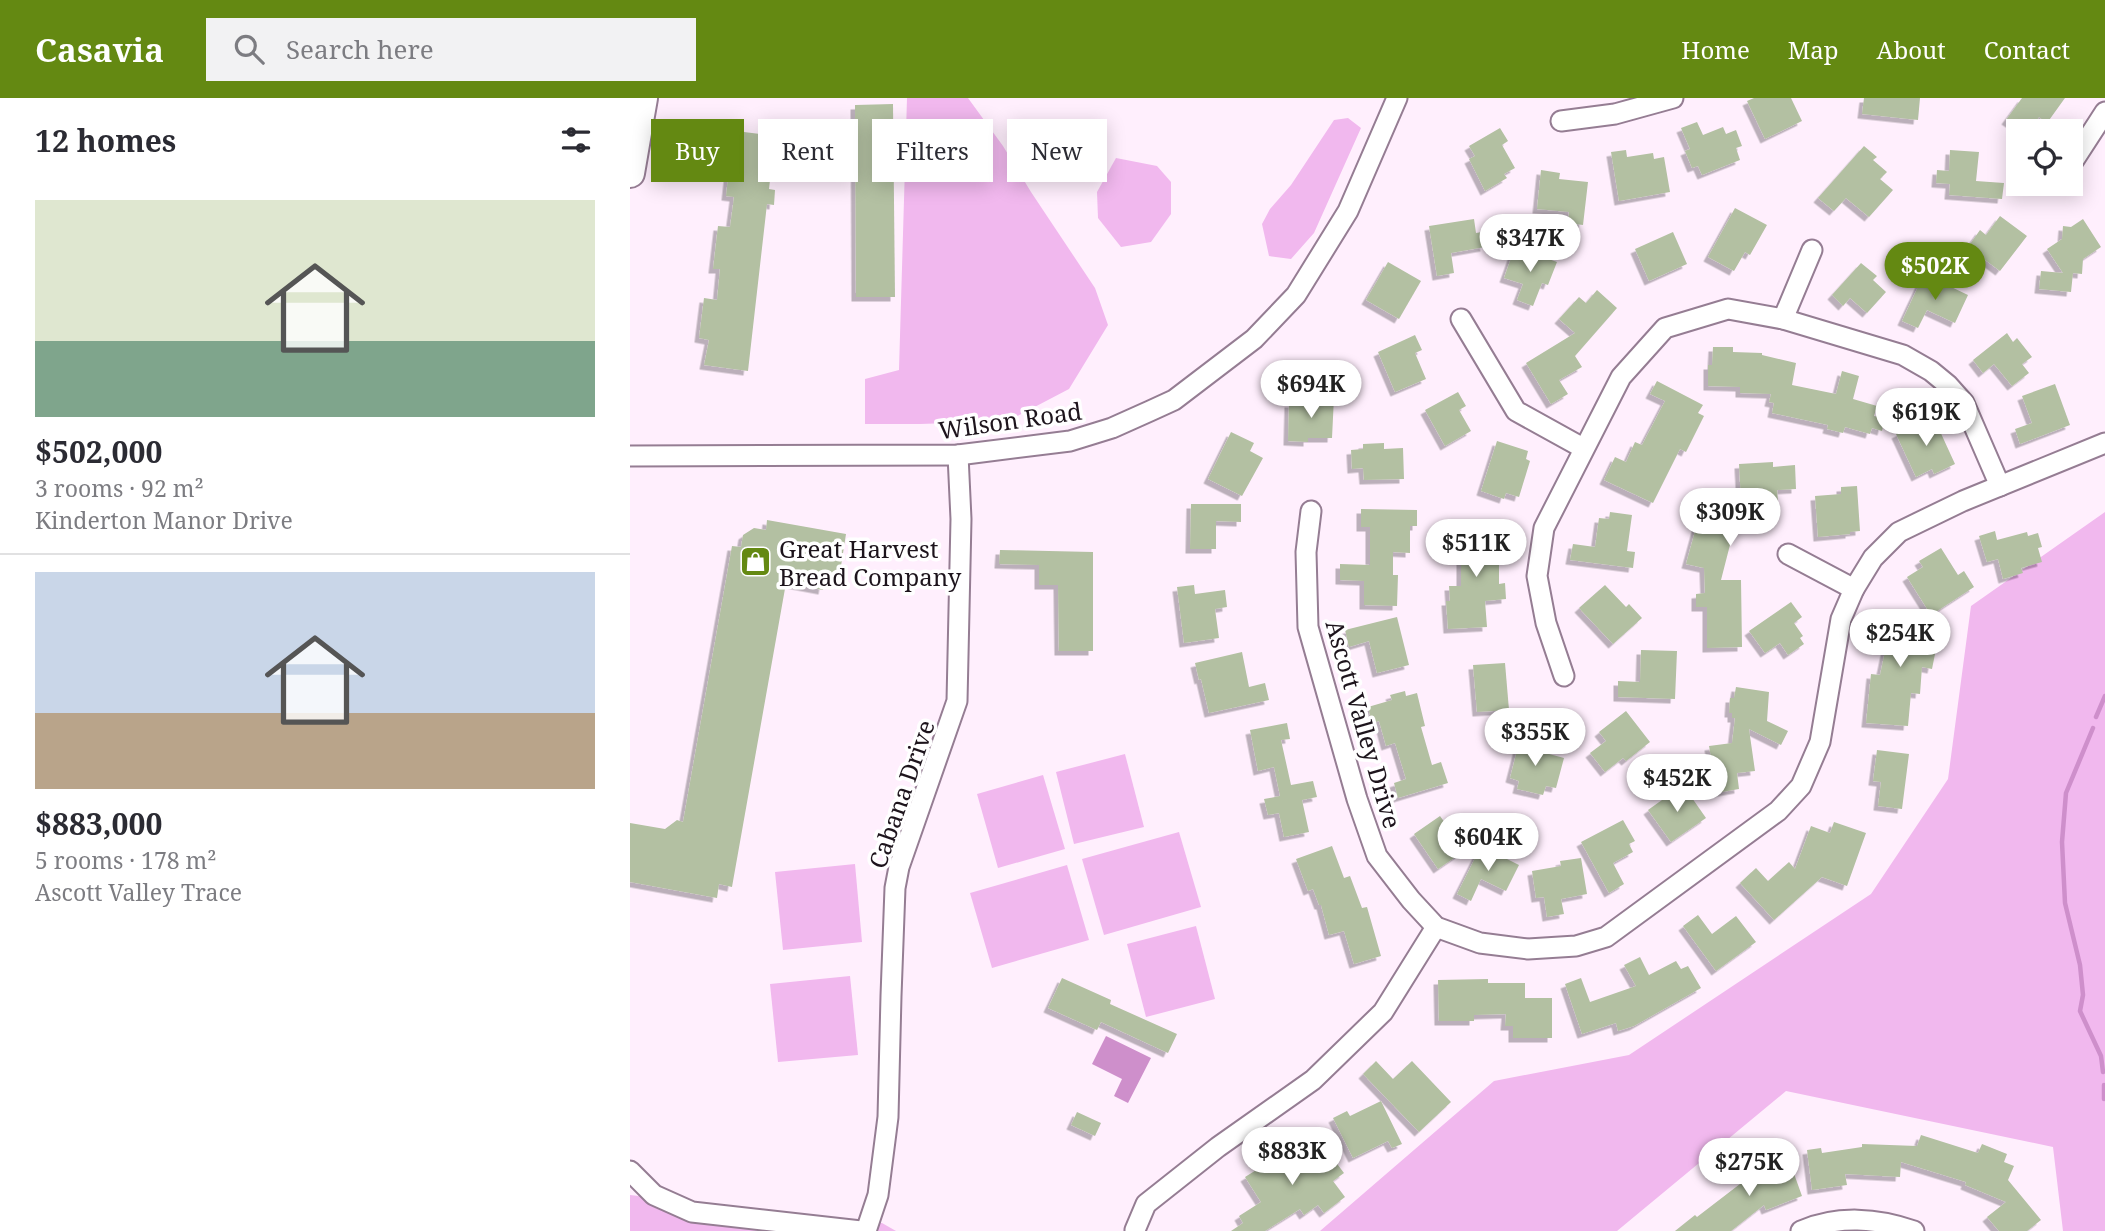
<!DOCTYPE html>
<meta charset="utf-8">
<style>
body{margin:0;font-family:"Noto Serif",serif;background:#f2f2f3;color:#2b2b33;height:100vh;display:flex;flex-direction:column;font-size:26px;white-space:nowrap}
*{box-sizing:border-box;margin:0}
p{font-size:23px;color:#7c7c81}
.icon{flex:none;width:38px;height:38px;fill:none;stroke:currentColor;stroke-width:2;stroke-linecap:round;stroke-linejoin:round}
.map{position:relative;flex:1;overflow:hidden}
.side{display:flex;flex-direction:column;background:#fff;width:630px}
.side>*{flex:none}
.hud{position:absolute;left:21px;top:21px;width:665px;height:63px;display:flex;gap:14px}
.fabs{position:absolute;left:1376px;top:21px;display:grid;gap:14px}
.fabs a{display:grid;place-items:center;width:77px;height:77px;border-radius:0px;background:#fff;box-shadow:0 4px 18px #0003;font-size:35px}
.price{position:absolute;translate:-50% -60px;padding:0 16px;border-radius:24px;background:#fff;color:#222;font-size:23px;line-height:46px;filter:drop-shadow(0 2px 4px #0008)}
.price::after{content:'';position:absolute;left:50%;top:42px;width:21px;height:16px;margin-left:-10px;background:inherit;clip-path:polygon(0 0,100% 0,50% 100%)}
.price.current{background:#648912;color:#fff}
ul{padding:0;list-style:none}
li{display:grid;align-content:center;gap:14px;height:371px;padding:0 35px}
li+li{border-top:2px solid #e1e1e2}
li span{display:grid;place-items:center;height:217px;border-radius:0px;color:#555}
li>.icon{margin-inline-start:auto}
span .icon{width:126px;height:126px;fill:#fffc;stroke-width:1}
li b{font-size:30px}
h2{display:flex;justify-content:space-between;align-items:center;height:84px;padding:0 35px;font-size:30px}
.pill{padding:0 24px;border-radius:0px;background:#fff;box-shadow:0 4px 18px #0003;font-size:24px;line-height:63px}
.pill.current{background:#648912;color:#fff}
header{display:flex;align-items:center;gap:42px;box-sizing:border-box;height:98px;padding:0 35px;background:#648912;color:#fff}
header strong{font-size:33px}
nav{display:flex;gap:38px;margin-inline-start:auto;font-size:24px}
.search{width:490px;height:63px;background:#f2f2f3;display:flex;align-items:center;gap:18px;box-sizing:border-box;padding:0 24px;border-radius:0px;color:#7c7c81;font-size:26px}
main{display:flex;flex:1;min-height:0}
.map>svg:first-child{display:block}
.green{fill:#f1b8ee}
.water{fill:#ce8fcb}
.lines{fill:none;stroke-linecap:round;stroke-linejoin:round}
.stream{stroke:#ce8fcb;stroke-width:4.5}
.building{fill:#b3c0a2;filter:url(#shadow)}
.minor-casing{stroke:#957d93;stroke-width:23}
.highway-casing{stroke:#957d93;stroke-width:32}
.minor{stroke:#fff;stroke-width:19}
.highway{stroke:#fff;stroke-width:28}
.labels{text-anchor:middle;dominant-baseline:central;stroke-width:7;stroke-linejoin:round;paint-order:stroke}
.street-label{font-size:24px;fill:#1d141c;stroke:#fff}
.poi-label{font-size:24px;fill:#1d141c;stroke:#fff;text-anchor:start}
</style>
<header>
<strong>Casavia</strong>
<div class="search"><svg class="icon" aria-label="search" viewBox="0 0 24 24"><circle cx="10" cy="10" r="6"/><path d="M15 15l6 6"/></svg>Search here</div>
<nav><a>Home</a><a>Map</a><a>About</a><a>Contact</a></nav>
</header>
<main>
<section class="side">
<h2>12 homes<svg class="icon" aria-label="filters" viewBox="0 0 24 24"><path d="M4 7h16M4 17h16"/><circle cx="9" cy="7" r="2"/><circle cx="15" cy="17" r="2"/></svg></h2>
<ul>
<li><span style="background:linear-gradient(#dfe7d0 65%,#7fa58c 0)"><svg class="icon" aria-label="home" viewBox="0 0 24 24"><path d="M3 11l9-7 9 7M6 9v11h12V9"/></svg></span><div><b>$502,000</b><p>3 rooms · 92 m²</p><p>Kinderton Manor Drive</p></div></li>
<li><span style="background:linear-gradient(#c9d6e8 65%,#b9a48a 0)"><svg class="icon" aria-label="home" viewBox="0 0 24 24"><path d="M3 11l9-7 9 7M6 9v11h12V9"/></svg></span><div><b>$883,000</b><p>5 rooms · 178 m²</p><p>Ascott Valley Trace</p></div></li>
</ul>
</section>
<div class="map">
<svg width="1475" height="1133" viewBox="0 0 1475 1133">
<defs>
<filter id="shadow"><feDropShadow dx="-4.5" dy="4.5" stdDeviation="0" flood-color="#0004"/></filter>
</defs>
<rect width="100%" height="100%" fill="#ffeffd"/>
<g class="green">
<path d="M277,0H338L373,48L401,94L465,190L478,227L439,291L378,323L290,326H235V281L269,272Z"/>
<path d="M718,20L731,30L684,135L661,161L639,158L632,126L640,111L661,87L704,22Z"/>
<path d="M486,60L527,68L541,84V116L521,144L491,149L468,120L467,94Z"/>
<path d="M1475,414V1133H1433L1423,1049L1156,993L987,1133H690L864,983L999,957L1241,796L1318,681L1341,508Z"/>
<path d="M495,656L514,729L444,746L426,674Z"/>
<path d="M413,677L435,751L368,770L347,696Z"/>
<path d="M549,734L571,809L474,837L452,761Z"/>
<path d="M225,766L232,844L153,852L145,774Z"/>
<path d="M437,767L459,842L362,870L340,795Z"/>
<path d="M566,828L585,901L516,919L497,846Z"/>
<path d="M220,878L228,957L148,964L140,886Z"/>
<path d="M0,1097L252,1125L266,1133H0Z"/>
</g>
<path class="water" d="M476,938L521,960L498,1005L484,998L492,981L462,966Z"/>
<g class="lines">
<g class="stream">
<path d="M1466,619L1475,598"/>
<path d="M1463,630L1436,695L1432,744L1435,805L1450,867L1453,897L1450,913L1471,958L1473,974"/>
<path d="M1474,987V1001"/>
</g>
</g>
<g class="building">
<path d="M1124,0H1161L1172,23L1135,41L1117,3Z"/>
<path d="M1234,0H1290L1288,22L1232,16Z"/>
<path d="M1392,0H1435L1417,25L1409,19L1399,33H1392L1376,22Z"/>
<path d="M263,6L265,199H226L225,7Z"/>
<path d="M1067,24L1073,37L1093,29L1096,36L1106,32L1112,48L1106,50L1110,62L1072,77L1068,68L1062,70L1055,53L1060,51L1051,30Z"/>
<path d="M870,30L878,43L872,47L885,70L874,76L877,80L855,93L839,61L845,58L839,48Z"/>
<path d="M114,34L145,38L139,91L145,92L144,107L137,106L118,273L74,267L79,242L69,240L74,200L87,202L90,171H83L88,128L100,129L104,99L96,98L102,45L112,46Z"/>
<path d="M1234,48L1247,59L1243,62L1257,74L1250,81L1263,92L1239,119L1216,100L1204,113L1188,100Z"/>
<path d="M996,52L997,59L1023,55L1024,61L1034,59L1040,94L989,103L981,54Z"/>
<path d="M1320,52L1349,54L1346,83L1374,85L1372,101L1319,97L1320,86L1306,85L1307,72L1319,73Z"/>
<path d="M911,72L930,75L929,81L958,84L953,127L938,125L939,114L907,111Z"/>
<path d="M1105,110L1137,127L1120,157L1115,154L1104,173L1078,159Z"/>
<path d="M1370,118L1397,138L1370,173L1338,149L1350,132L1356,137Z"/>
<path d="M844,121L846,135L852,134L855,149L821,155L824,175L807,178L799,128Z"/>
<path d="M1453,121L1471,149L1453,161L1452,176L1443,175L1441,194L1409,191L1411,173L1433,175L1417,151L1432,141L1433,128L1441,129Z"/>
<path d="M1043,134L1057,166L1019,183L1005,151Z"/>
<path d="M885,149L927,164L918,187L912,185L903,208L887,202L893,186L874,180Z"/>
<path d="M758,164L791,183L769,221L736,202Z"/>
<path d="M1231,165L1247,178L1243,182L1256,194L1237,215L1220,200L1213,208L1202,197Z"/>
<path d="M1294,176L1338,197L1325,225L1297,212L1288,230L1272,223Z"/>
<path d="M967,192L987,210L945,258L952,269L929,282L938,296L921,306L896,265L945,235L929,221L949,199L956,205Z"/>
<path d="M1377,235L1383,244L1387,240L1402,259L1392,266L1399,275L1382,288L1364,266L1353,275L1343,262Z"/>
<path d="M785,237L792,252L785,255L796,281L765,294L748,254Z"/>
<path d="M1083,249H1103V254L1132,255V257L1166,265L1162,287L1206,296L1212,273L1229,278L1223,301L1247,308L1244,318L1255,320L1252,333L1242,330L1240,336L1215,329L1213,335L1197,331L1198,327L1142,315L1144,305L1139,304L1141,296L1110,295V289L1078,288V267H1082Z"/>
<path d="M1027,283L1073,307L1068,315L1074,318L1056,354L1050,351L1023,405L974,382L985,359L996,364L1005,344L1012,347L1035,303L1020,296Z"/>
<path d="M1425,286L1440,327L1390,346L1385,331L1402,325L1392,298Z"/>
<path d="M828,294L836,308L829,312L841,333L815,348L795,312Z"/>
<path d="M682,298L704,299L702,340H678V344L658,343L659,305L682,306Z"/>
<path d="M1303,318L1325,366L1304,376L1302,371L1286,379L1266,336Z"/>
<path d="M601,334L624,345L620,353L633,360L612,398L578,381Z"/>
<path d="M867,343L898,353L896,361L900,363L889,399L876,395L874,401L851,393Z"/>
<path d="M754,345V351L773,350L774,381L734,382L733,370L722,371L721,352L733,351V346Z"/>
<path d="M1143,364V369L1165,367L1166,391L1147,392L1148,403L1111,404L1091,482H1111L1112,549L1077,550V509H1066V496L1075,495L1074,470L1056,466L1067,426H1070L1067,425L1075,393L1111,402L1109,366Z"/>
<path d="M1227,388L1230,433L1220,434V436L1188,439L1185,398L1211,396V389Z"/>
<path d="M561,406H611V424L586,423V451H560Z"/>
<path d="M731,411L787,412V428H780V455L763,454V477H768L767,508L734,507V483L710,482V466L740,467V429H731Z"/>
<path d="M980,414L1002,417L997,453L1005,454L1003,470L940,462L943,446L965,449L969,420L979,421Z"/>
<path d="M137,422L216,436L209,481L195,479L193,492L156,485L102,789L89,786L87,800L0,784V725L35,731L47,722L53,724L102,448L111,449L113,437L124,430L136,432Z"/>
<path d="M831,429H869V486L875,485L876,501L855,503L857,529L818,531L816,503H820L819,488H831Z"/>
<path d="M1365,433L1367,442L1397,434L1398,438L1408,435L1412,449L1408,450L1412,464L1391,470L1393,475L1373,481L1368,461L1357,464L1349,438Z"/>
<path d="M1311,450L1328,477L1334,473L1344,489L1301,517L1277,479L1293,469L1289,463Z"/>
<path d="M370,452L463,454V553H429L428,487H409V467L369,466Z"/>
<path d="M564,487L565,496L595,492L597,509L585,511L589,540L554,545L547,489Z"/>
<path d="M975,487L996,509L999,506L1012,520L983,546L949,510Z"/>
<path d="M1161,504L1172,519L1164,525L1173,538L1170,540L1174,546L1158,557L1150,545L1135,555L1119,533Z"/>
<path d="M1253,516L1302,525L1300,535L1309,536L1302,571L1292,569L1290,596L1281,595L1278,628L1236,625L1241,576L1250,577L1258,539L1249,537Z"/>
<path d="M767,519L779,567L747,575L739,543L719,549L715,532Z"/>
<path d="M1011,552L1047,553L1045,601L988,599V583L1010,584Z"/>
<path d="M612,554L619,589L635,585L639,602L579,615L571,581L569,582L565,565Z"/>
<path d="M875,565L879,612L847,614L843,567Z"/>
<path d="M1106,589L1139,594L1137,623L1158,633L1151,647L1119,631L1125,673L1107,675L1109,691L1086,695L1083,674L1066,676L1064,662L1081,659L1079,648L1102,645L1105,620H1102V615H1099L1100,600H1104Z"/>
<path d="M775,593L776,598L787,595L795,628L791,629L802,667L811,664L818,685L768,700L764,685L776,681L765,645L756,648L749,623L742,625L738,609L762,602L760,597Z"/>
<path d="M996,613L1020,644L996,663L993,660L975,674L960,655L976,643L969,634Z"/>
<path d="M657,625L660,641L651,642L661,687L683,683L687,699L672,702L679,734L654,739L649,715L638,717L634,701L650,698L644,669L628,673L620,632Z"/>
<path d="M890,641L910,646L908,653L934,660L926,690L916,688L913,697L887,691L889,683L880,680Z"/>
<path d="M1247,652L1279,656L1272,711L1248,708L1251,684L1243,683Z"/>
<path d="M1053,687L1076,720L1041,744L1018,712Z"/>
<path d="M810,718L818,729L823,725L840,749L808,771L784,736Z"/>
<path d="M993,722L1005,743L999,746L1003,754L983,765L994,786L979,795L951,744Z"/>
<path d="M1204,724L1236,735L1217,788L1192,779L1144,822L1110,785L1126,770L1138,783L1159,764L1165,771L1181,728L1200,735Z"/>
<path d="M702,748L714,780L720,778L732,810L737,809L751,858L724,866L714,833L699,837L691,807H689L683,791L678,793L666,761Z"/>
<path d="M851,748L889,767L876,793L851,781L841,803L827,796Z"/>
<path d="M951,760L957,796L931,801L934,816L917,819L914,799L906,800L902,773L931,768L930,763Z"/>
<path d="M1068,817L1082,836L1106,818L1126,844L1086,873L1053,828Z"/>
<path d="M1010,859L1019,877L1046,863L1051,871L1058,868L1071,890L1004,928L988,933L986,925L952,936L935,886L951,880L960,904L1006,888L994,867Z"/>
<path d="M432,880L481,902L480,906L547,936L538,955L471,924L467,932L418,910Z"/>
<path d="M858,881V885H895V900H922V940H883V928H875L876,916L844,917V923H809L808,882Z"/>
<path d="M746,963L763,981L782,963L821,1004L789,1034L733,976Z"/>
<path d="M751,1003L772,1046L762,1050L758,1043L723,1060L703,1020L717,1013L720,1018Z"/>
<path d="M447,1014L471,1025L465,1038L441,1027Z"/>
<path d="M1291,1037L1348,1055L1352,1046L1377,1056L1374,1064L1384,1068L1378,1082L1411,1122L1397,1133H1369L1357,1119L1376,1104L1335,1087L1336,1084L1271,1064L1270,1079L1215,1076L1217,1087L1182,1092L1177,1052L1191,1050L1192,1055L1232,1049V1046L1287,1048Z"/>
<path d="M689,1042L714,1075L703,1083L715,1099L694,1115L688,1107L674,1117L670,1111L635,1133H601L613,1125L609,1118L631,1104L615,1079L636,1066L630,1058L645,1048L658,1065Z"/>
<path d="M1158,1059L1172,1098L1136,1112L1134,1107L1101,1133H1045L1065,1117L1067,1119L1123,1076L1121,1072Z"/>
</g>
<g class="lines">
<defs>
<g id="minor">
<path d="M931,23L985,16L1043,0"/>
<path d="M1440,68L1475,14"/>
<path d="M1418,86H1419"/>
<path d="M831,221L886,313L953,350"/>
<path d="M1153,221L1182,152"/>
<path d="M0,358L328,357L440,343L482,330L520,313L544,302L624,241L666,197L718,113L767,0"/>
<path d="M681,413L676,454L678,529L727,701L747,758L781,802L806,829L850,845L898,851L946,848L976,839L1148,713L1171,688L1190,644L1211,521L1224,491L1243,460L1269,434L1333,403L1475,345"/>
<path d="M1158,456L1224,491"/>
<path d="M934,578L916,525L907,478L914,430L991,279L1035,230L1098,211L1153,221L1273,257L1301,273L1318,287L1334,305L1370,388"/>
<path d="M0,1073L24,1097L62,1114L231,1133"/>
<path d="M505,1132L516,1106L588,1049L683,982L753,914L806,829"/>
<path d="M236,1133L248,1097L258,1019L261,898L265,790L269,769L327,603L331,421L328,357"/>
<path d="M1171,1133C1207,1117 1248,1120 1284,1133"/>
</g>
<path id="highway" d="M0,75L13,0"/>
</defs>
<use href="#minor" class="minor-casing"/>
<use href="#highway" class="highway-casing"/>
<use href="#minor" class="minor"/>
<use href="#highway" class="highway"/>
</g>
<defs>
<symbol id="shop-square" viewBox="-11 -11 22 22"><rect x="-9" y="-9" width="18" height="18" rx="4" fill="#648912" stroke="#fff"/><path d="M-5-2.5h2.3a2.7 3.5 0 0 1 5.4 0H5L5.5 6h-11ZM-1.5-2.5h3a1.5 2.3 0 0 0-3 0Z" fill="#fff"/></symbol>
</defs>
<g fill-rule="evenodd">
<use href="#shop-square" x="108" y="446" width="35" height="35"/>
</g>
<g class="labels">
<g class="street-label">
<text transform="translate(380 322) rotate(-8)">Wilson Road</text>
<text transform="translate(734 626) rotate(74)">Ascott Valley Drive</text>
<text transform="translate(271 696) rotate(-71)">Cabana Drive</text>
</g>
<g class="poi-label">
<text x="149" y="450">Great Harvest<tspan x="149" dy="28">Bread Company</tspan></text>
</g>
</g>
</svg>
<div class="fabs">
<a><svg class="icon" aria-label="locate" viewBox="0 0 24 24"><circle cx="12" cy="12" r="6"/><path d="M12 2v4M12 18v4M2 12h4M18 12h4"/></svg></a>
</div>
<b class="price" style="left:900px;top:176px">$347K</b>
<b class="price current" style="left:1305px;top:204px">$502K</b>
<b class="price" style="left:681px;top:322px">$694K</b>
<b class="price" style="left:1296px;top:350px">$619K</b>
<b class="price" style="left:1100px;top:450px">$309K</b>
<b class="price" style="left:846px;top:481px">$511K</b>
<b class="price" style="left:1270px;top:571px">$254K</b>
<b class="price" style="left:905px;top:670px">$355K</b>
<b class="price" style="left:1047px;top:716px">$452K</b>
<b class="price" style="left:858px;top:775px">$604K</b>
<b class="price" style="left:662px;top:1089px">$883K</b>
<b class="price" style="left:1119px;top:1100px">$275K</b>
<div class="hud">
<a class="pill current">Buy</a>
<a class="pill">Rent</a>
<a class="pill">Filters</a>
<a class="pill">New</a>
</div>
</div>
</main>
